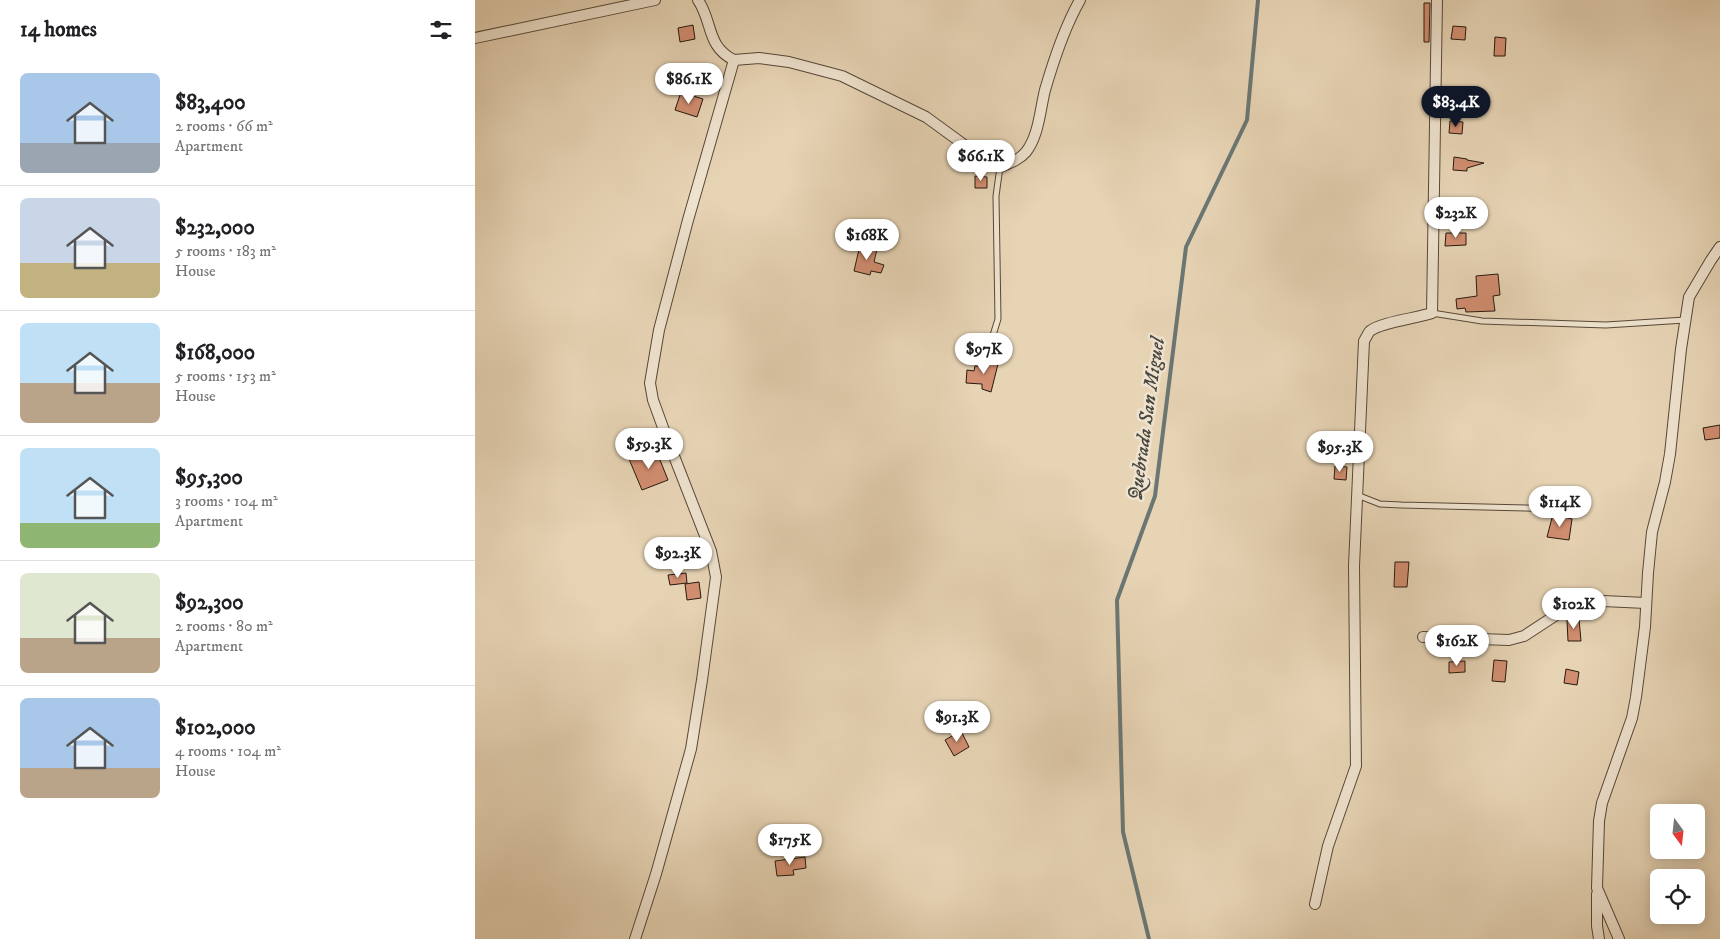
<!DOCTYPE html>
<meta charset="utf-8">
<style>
body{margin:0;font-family:"IM FELL DW Pica",serif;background:#f6f6f6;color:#202124;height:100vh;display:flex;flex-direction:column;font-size:19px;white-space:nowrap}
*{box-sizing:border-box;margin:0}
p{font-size:16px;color:#757577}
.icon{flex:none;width:28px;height:28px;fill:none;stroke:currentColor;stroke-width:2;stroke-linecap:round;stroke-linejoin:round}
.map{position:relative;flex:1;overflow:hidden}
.side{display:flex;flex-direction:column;background:#fff;width:475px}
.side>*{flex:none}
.needle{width:32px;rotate:165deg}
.tools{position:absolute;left:1175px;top:804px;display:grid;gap:10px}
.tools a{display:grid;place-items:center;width:55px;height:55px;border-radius:8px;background:#fff;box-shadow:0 2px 12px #0003;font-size:25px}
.price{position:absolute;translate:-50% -42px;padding:0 11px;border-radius:18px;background:#fff;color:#222;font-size:16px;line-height:32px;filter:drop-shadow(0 1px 2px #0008)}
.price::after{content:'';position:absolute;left:50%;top:30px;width:15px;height:11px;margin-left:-8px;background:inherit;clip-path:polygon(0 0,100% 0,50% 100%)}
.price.current{background:#111827;color:#fff}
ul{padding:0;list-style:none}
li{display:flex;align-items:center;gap:15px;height:125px;padding:0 20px}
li+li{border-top:1px solid #e0e0e0}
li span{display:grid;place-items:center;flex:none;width:140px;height:100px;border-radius:8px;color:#555}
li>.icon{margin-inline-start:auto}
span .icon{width:60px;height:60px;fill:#fffc;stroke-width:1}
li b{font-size:21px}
h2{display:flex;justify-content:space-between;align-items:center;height:60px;padding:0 20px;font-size:21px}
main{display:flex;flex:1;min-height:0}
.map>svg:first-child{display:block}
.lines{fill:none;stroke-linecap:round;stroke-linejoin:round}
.stream{stroke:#6b7774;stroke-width:4}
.building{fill:#d28e71;stroke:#25190f}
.service-casing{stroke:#564838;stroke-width:7}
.minor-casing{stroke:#564838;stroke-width:12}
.service{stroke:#efe3cf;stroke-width:5}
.minor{stroke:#efe3cf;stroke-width:10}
.labels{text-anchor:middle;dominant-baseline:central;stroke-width:5;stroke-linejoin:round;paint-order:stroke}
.water-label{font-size:20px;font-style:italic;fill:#484841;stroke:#efe3cf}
</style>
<main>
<section class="side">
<h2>14 homes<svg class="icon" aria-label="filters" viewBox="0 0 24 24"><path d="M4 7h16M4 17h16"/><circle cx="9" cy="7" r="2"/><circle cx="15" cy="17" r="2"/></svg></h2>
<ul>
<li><span style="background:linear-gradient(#a9c7e8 70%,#9aa5b1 0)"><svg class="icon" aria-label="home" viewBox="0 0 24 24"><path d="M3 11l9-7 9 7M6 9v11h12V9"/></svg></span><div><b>$83,400</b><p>2 rooms · 66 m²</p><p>Apartment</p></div></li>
<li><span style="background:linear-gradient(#c9d6e8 65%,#c2b280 0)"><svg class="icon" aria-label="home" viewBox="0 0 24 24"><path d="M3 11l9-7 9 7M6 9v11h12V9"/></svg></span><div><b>$232,000</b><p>5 rooms · 183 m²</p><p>House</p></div></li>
<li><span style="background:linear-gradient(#bfe0f5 60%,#b9a48a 0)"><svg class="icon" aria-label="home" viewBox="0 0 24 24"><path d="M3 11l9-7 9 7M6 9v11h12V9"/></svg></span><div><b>$168,000</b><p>5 rooms · 153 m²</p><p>House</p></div></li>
<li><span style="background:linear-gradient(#bfe0f5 75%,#8fb573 0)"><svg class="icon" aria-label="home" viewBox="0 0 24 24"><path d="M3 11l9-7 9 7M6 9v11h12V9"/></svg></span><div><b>$95,300</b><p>3 rooms · 104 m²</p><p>Apartment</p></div></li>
<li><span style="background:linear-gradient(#dfe7d0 65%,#b9a48a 0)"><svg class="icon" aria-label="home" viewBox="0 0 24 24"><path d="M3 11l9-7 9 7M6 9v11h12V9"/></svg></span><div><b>$92,300</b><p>2 rooms · 80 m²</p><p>Apartment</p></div></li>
<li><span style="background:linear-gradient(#a9c7e8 70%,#b9a48a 0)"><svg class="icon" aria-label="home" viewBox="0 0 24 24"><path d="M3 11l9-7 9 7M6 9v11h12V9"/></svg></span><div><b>$102,000</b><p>4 rooms · 104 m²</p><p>House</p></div></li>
</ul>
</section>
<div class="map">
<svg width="1245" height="939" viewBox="0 0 1245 939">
<rect width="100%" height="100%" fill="#e7d4b5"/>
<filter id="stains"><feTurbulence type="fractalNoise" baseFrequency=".004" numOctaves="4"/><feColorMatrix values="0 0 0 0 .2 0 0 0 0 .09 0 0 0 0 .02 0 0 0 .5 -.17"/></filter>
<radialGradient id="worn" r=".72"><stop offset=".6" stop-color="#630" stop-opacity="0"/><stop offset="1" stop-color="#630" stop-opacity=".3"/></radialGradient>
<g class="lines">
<path class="stream" d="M674,939L648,832L642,600L680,496L711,247L772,120L783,0"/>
</g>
<g class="building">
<path d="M949,3H955L954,42H949Z"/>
<path d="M218,25L220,39L205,42L203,28Z"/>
<path d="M978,26L991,27L990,40L976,39Z"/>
<path d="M1020,37L1031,38L1030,56H1019Z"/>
<path d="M206,92L228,99L222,117L200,110Z"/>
<path d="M975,121L988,122L987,134L974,133Z"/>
<path d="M979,157L992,159V160L1009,163L992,168V171L978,170Z"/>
<path d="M500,176L512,177V188H500Z"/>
<path d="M971,233H991V245L970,246Z"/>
<path d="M385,245L402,249L399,262L409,265L406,273L396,271L395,275L379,271Z"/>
<path d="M1023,274L1025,295L1018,296L1020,311L991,312L990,308L982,309L981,299L1002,296L1001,276Z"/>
<path d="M514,359L524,360L516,392L507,389V384L491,383L492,370L499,371L500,366H513Z"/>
<path d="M1245,425V438L1230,440L1228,428Z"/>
<path d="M181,450L193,480L167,490L154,459Z"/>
<path d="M860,466L872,467L871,480L859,479Z"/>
<path d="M1078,514L1097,519L1094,540L1072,537Z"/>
<path d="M920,562H934L932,587H919Z"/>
<path d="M211,573L212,583L195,585L193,575Z"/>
<path d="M224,582L226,598L212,600L210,584Z"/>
<path d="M1104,619L1106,641H1093L1092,620Z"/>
<path d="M1019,660L1032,661L1030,682L1017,681Z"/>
<path d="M990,661V672L974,673V662Z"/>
<path d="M1091,669L1104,672L1102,685L1089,683Z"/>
<path d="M486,731L494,747L479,756L470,740Z"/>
<path d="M330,857L331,868L318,870L319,875L302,876L300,861Z"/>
</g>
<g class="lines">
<defs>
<g id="service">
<path d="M957,313L1007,321L1131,325L1210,320"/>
<path d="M504,361L515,345L523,319L521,196L525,167"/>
<path d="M882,495L905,504L926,505L1092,509"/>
</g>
<g id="minor">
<path d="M223,0C238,22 231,46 259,60"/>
<path d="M0,38L180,0"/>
<path d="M948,637L1034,640L1049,636L1098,604L1128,601L1171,603"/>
<path d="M1122,894V926L1124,939"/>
<path d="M840,904L853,846L881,766L879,566L889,341C891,338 893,333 895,331C906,322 943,318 957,313L962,0"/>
<path d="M160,939L181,874L216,749L227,680L241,577L236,551L190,433L178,400L175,383L184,330L213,220L259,60L284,58L314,62L367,76L451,117L510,160L525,167C535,163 544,160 551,152C564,135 565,110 570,90C579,59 589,28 605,0"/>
<path d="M1144,939L1122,888L1124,821L1127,803L1157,718L1161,697L1170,627L1173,573L1177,532L1190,482L1195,454L1206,349L1214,297L1236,260L1245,247"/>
</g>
</defs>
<use href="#service" class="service-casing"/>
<use href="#minor" class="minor-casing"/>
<use href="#service" class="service"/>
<use href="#minor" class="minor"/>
</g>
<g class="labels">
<g class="water-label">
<text transform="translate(672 419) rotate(-82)">Quebrada San Miguel</text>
</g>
</g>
<rect width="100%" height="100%" filter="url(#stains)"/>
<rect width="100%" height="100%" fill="url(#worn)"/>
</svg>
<div class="tools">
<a><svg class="needle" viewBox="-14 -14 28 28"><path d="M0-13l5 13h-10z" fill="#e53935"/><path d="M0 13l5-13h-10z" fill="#757577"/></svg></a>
<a><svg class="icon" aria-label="locate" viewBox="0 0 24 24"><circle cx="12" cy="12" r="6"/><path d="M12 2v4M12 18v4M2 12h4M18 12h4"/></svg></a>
</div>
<b class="price" style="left:214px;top:105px">$86.1K</b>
<b class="price current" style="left:981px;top:128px">$83.4K</b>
<b class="price" style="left:506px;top:182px">$66.1K</b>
<b class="price" style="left:981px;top:239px">$232K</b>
<b class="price" style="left:392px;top:261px">$168K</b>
<b class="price" style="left:509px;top:375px">$97K</b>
<b class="price" style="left:174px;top:470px">$59.3K</b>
<b class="price" style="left:865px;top:473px">$95.3K</b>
<b class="price" style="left:1085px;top:528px">$114K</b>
<b class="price" style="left:203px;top:579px">$92.3K</b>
<b class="price" style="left:1099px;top:630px">$102K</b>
<b class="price" style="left:982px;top:667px">$162K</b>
<b class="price" style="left:482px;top:743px">$91.3K</b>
<b class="price" style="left:315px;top:866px">$175K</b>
</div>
</main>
